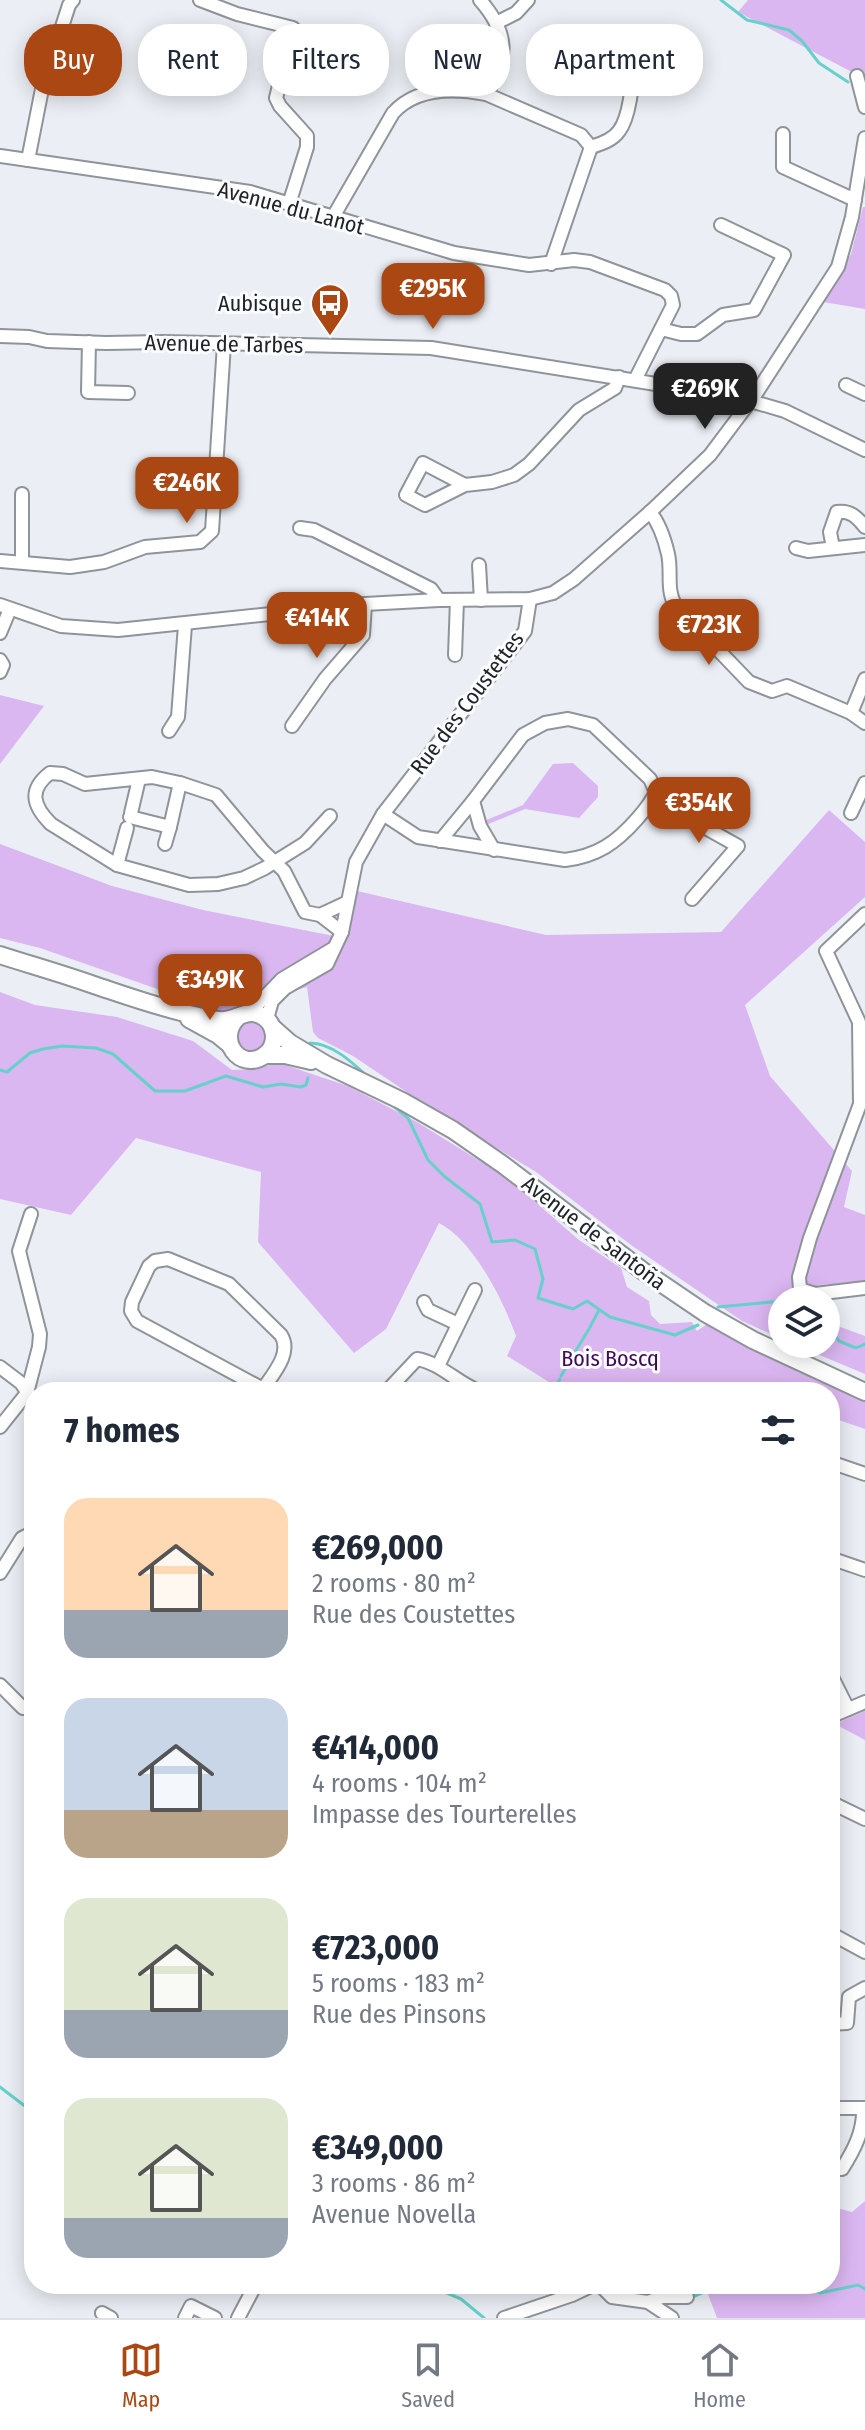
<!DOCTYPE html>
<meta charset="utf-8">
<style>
body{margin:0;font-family:"Fira Sans Condensed",sans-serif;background:#f6f6f7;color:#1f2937;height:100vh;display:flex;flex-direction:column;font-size:30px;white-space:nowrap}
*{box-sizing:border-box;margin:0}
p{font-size:26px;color:#747a83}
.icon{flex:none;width:44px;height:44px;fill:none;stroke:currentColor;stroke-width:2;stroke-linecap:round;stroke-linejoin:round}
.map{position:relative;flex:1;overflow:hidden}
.details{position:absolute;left:24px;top:1382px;width:816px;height:912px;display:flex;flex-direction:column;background:#fff;border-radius:32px;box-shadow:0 4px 20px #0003}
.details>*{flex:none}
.guide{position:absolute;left:24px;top:24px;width:818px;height:72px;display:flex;gap:16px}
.tools{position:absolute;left:768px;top:1286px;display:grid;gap:16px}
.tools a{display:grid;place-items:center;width:72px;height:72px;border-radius:50%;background:#fff;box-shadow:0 4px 20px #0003;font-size:40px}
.price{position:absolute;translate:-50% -68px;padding:0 18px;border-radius:16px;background:#ab4713;color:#fff;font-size:26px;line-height:52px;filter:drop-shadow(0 2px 4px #0008)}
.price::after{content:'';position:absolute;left:50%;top:48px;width:24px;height:18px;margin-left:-12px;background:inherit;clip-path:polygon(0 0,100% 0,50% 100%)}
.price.active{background:#222;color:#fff}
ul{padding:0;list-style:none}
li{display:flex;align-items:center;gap:24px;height:200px;padding:0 40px}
li span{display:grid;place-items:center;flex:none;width:224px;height:160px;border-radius:24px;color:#555}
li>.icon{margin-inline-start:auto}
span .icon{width:96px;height:96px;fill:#fffc;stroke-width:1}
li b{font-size:34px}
h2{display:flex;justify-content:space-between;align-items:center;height:96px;padding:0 40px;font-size:34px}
.pill{padding:0 28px;border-radius:32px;background:#fff;box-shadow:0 4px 20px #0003;font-size:28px;line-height:72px}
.pill.active{background:#ab4713;color:#fff}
.dock{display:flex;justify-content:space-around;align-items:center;height:112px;border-top:2px solid #e0e1e3;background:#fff;font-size:22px;color:#747a83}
.dock a{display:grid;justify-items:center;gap:4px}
.dock .active{color:#ab4713}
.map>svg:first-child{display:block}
.green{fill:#dbb7f1}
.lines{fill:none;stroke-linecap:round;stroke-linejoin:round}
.stream{stroke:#67d0ca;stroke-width:3}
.minor-casing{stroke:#8f9499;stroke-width:16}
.major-casing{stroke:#8f9499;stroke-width:20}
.minor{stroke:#fff;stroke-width:12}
.major{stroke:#fff;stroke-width:16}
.labels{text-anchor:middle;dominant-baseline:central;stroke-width:6;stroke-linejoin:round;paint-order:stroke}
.street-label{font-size:22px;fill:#222325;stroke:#fbfcff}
.poi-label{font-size:22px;fill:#222325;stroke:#fbfcff;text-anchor:end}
.park-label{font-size:22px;fill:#3f0a56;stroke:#fbfcff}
</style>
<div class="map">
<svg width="865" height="2318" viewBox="0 0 865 2318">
<rect width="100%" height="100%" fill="#ebeff5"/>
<g class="green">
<path d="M748,0H865V79L738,12Z"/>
<path d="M863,207H865V309L823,302L851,254Z"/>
<path d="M0,695L44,706L0,764Z"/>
<path d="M573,763L598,786V797L579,818L525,809L486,825L484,821L523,805L553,764Z"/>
<path d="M829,810L865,842V897L745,1005L770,1076L852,1171L844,1207L865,1215V1282L818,1285L805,1300H782V1339L742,1321L631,1245L536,1172L426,1105L353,1056L318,1038L313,1032L307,987L223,1012L40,948L0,938V844L112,886L203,910L344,938L353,890L546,935L721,932Z"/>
<path d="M0,992L35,1005L117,1017L193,1041L232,1070L252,1069L279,1063L348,1086L417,1122L509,1179L579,1240L621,1268L627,1287L649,1301L651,1315L660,1324L692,1322L697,1331L707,1324C758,1353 810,1377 865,1399V1429L830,1417V1392H565L507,1356L516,1336C503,1300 473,1240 439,1223L386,1329L354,1353L258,1242L261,1172L136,1138L71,1215L0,1199Z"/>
<path d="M255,1020L265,1026L267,1043L254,1053L239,1049L235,1029L244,1021Z"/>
<path d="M826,1320L835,1325L865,1336V1374L793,1344H826Z"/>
<path d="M865,1711V1740L835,1724Z"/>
<path d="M865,2201V2318H717L706,2289L713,2284H830V2206L852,2212Z"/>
</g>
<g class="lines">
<g class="stream">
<path d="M721,0L747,20L789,30L802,41L819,63L848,82"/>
<path d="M310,1043C332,1043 353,1063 368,1077"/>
<path d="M0,1070L7,1072L30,1053L43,1049L62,1046L96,1048L113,1054L155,1091H185L226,1076L263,1087L281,1084L301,1087L306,1085L308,1078"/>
<path d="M391,1104L408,1118L428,1160L444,1176L480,1204L492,1242L515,1240L535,1249L543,1279L538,1298L573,1309L587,1301L610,1317L675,1335L698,1325"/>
<path d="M718,1307L782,1301"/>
<path d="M590,1327L599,1310"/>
<path d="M826,1328L830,1329L839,1341L856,1348L865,1344"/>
<path d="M575,1352L589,1329"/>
<path d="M561,1376L573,1355"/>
<path d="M556,1386L560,1379"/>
<path d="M0,2087L34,2113"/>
<path d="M426,2284L461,2299L484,2318"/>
<path d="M803,2284L820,2293L858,2285L865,2289"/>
<path d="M690,2298L723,2284"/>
</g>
<defs>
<g id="minor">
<path d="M200,0L237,14L293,28L276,98L280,106L307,136V147L289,204"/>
<path d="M496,23L516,13L528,0"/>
<path d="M857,76L865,107"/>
<path d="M486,94L581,135L591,147L551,264"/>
<path d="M783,134V167L855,200"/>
<path d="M591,147C601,144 613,140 619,131C633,113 633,64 636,41"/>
<path d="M0,156L250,192L454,253L529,265L574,260L590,262L665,290L671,296L673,305L635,380"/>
<path d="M28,160L42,89L69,5L73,0"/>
<path d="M333,217L393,113C416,87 455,88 486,94C509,58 509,33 480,0"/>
<path d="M661,329L681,334H697L723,315L754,310L784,255L721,225"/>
<path d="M0,336L29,337L47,341L106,343L163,342L431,348L737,397L785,411L865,450"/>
<path d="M89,342L88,392L128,393"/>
<path d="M846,385L865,394"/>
<path d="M465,485L423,463L406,495L425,505L465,485L492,482L514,475L529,464L579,410L615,388L619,377"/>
<path d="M650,512C659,523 665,541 668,554C672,571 666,589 675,605L749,682L772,691L787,686L851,713L865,723"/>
<path d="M300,528L314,530L431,589L439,600"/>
<path d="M796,548L808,551L865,545"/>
<path d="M833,548L830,532L837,512C850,510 857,517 865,527"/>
<path d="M0,561L70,567L104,562L145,547L200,542L212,531L224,344"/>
<path d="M22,562V494"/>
<path d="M479,565L481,600"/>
<path d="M0,605L61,626L118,630L365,604L439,600L530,599L553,593L574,579L650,512L710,455L755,395L838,267L852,217L865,138"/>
<path d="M0,633L10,609"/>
<path d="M455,655L457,600"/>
<path d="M0,660L3,665L0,672"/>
<path d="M851,713L865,679"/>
<path d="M292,726L325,679L363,635L365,604"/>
<path d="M169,731L178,717L185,625"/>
<path d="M656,792L667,796L697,823L738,846L692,899"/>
<path d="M473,801L480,826L494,850"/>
<path d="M131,813L139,779"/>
<path d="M851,813L865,783"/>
<path d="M383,814L418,837L565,860C597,856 616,843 637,819C645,810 651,803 656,792L650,779L593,725L568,719L545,723L523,735L473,801L440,841"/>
<path d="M330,816L305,843L265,868L244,878L218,884L189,885L117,865L51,824C33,806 28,790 50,773L63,774L85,784L152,777L180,783L216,795L263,851L284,871L305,912L320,915L342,932"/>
<path d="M130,817L170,827L180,783"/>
<path d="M165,844L170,827"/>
<path d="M117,865L127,828"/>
<path d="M865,914L826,951L859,1022L860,1104L810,1238L799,1277L800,1289L815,1294L865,1288"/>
<path d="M320,915L348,902"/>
<path d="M249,1013L282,979L334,948"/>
<path d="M267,1019L272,1001L285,988L327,964L342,932L356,862L383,814L525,631L530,599"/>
<path d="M424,1302L428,1310L458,1324"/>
<path d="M438,1366L475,1290"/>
<path d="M0,1367L21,1383L28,1393"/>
<path d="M261,1392C271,1376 293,1354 281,1335L229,1284L168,1259L155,1261L149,1266L132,1302L131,1311L137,1321L263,1389"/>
<path d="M386,1392L417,1359C441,1363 458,1384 481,1392"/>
<path d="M0,1427L27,1393L39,1347L40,1334L19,1251L31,1214"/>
<path d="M830,1462L865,1474"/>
<path d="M830,1558L865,1570"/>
<path d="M0,1573L22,1538L30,1534L34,1535"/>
<path d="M830,1673L848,1709"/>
<path d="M0,1685L23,1708L34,1707"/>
<path d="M830,1717L865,1702"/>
<path d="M830,1802L865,1819"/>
<path d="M830,1933L865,1952"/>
<path d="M830,2024L847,2023L849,1997L865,1988"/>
<path d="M830,2108H865"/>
<path d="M830,2169H842C854,2150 864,2131 863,2108"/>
<path d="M599,2284L612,2297L648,2302L672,2318"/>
<path d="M648,2302L662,2297H687"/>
<path d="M102,2313L111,2318"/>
<path d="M185,2318L191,2306L215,2318"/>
<path d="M238,2318L256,2284"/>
<path d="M504,2318L572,2295L595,2284"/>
</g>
<g id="major">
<path d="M0,955C31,965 63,974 94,985C127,996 160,1008 194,1015C204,1017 215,1021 225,1020C237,1019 247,1009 260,1015C276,1022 279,1044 265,1055C240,1073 215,1039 238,1017"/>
<path d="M189,1019L218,1035L229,1044"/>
<path d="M273,1028L290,1043L327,1065L402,1101L453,1130L502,1164L643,1271L705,1313L753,1340L865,1392"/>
<path d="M265,1055H285L311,1061"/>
</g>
</defs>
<use href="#minor" class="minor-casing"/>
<use href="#major" class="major-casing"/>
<use href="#minor" class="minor"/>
<use href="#major" class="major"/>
</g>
<defs>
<symbol id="bus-pin" viewBox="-11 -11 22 30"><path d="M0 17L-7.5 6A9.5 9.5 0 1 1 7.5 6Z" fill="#ab4713" stroke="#fbfcff"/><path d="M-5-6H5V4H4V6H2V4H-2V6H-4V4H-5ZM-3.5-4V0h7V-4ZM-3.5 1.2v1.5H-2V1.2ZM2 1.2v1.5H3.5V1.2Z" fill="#fff"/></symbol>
</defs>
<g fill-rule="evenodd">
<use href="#bus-pin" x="308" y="281" width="44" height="60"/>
</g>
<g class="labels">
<g class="street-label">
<text transform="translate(291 208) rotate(15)">Avenue du Lanot</text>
<text transform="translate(224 344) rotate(1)">Avenue de Tarbes</text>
<text transform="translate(467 703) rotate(-53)">Rue des Coustettes</text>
<text transform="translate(594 1233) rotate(37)">Avenue de Santoña</text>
</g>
<g class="poi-label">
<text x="302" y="303">Aubisque</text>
</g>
<g class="park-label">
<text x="610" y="1358">Bois Boscq</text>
</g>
</g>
</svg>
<div class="tools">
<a><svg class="icon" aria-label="layers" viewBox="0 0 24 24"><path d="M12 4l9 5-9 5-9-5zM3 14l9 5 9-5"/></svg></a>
</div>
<b class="price" style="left:433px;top:331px">€295K</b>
<b class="price active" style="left:705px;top:431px">€269K</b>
<b class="price" style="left:187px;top:525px">€246K</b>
<b class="price" style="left:317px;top:660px">€414K</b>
<b class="price" style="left:709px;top:667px">€723K</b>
<b class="price" style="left:699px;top:845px">€354K</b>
<b class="price" style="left:210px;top:1022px">€349K</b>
<div class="guide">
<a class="pill active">Buy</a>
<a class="pill">Rent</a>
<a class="pill">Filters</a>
<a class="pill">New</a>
<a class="pill">Apartment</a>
</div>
<section class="details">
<h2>7 homes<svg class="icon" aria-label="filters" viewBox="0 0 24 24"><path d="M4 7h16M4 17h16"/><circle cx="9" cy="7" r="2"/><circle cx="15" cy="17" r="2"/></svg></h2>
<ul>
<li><span style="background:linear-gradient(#ffd9b3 70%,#9aa5b1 0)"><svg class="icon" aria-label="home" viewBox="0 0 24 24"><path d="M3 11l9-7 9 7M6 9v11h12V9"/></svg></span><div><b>€269,000</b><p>2 rooms · 80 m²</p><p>Rue des Coustettes</p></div></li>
<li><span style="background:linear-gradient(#c9d6e8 70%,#b9a48a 0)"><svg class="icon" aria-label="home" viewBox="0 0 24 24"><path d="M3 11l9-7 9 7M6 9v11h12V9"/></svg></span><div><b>€414,000</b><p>4 rooms · 104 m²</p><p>Impasse des Tourterelles</p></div></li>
<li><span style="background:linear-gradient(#dfe7d0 70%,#9aa5b1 0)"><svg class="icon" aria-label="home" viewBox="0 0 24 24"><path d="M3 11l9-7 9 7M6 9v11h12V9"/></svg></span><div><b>€723,000</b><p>5 rooms · 183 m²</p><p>Rue des Pinsons</p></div></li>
<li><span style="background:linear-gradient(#dfe7d0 75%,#9aa5b1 0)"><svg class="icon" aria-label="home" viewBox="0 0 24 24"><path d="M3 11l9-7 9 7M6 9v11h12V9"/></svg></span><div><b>€349,000</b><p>3 rooms · 86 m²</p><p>Avenue Novella</p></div></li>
</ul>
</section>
</div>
<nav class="dock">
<a class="active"><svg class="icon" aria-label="map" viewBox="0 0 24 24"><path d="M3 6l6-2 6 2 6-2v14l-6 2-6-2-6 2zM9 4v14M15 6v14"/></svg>Map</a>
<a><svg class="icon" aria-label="saved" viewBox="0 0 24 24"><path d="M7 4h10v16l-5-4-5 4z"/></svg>Saved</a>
<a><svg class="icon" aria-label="home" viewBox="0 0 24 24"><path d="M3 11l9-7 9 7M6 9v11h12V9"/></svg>Home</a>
</nav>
